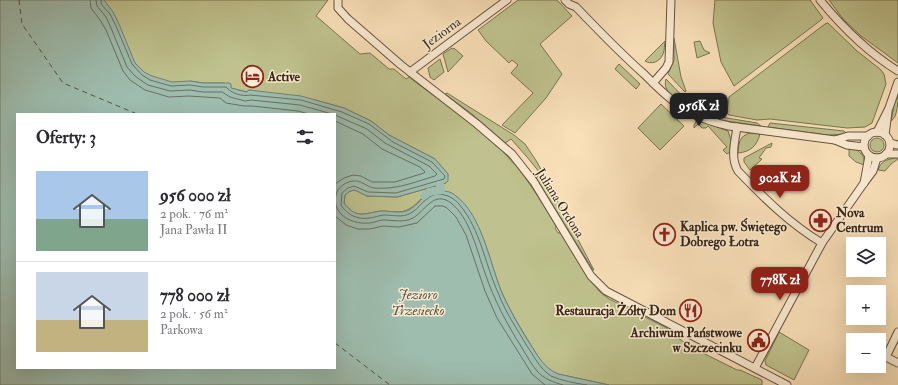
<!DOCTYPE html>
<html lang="pl">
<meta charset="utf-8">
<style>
body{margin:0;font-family:"IM FELL Double Pica",serif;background:#f7f7f7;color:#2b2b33;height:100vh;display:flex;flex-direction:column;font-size:15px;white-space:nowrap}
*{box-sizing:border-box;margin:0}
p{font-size:13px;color:#7c7c81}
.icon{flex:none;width:22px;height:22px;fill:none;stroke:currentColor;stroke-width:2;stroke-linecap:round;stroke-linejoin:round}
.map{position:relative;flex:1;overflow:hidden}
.details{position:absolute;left:16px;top:113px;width:320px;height:256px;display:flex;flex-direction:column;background:#fff;border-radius:0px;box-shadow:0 4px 16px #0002}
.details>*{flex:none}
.controls{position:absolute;left:846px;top:237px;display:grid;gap:8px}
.controls a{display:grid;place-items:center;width:40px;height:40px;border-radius:0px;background:#fff;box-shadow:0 4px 16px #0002;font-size:20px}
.price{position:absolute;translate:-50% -34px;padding:0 9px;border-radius:8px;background:#8f2418;color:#fff;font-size:13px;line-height:26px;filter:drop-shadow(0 1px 2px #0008)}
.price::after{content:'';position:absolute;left:50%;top:24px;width:12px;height:9px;margin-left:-6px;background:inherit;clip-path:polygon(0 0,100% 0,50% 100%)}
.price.selected{background:#222;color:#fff}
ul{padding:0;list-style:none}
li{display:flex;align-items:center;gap:12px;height:100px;padding:0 20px}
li+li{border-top:1px solid #e1e1e2}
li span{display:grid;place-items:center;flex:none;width:112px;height:80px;border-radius:0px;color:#555}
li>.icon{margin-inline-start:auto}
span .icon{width:48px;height:48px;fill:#fffc;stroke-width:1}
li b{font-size:17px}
h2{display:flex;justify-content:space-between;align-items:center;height:48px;padding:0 20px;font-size:17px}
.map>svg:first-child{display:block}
.green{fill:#bfc28e;stroke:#797452}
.water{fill:#9ebdaf;stroke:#738072;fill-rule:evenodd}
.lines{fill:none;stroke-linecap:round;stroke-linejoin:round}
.shore{stroke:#687162;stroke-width:1}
.canal{stroke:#9ebdaf;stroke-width:8}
.ferry{stroke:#535344;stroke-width:1;stroke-dasharray:5 4;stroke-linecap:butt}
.minor-casing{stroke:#64543f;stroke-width:9}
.minor{stroke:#fbebd2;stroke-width:7}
.labels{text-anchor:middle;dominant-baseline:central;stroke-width:3;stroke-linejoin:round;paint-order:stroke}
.street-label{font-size:13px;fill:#332516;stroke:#fbebd2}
.poi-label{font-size:13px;font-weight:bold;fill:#332516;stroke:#fbebd2;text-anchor:start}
.water-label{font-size:14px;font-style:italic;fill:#535344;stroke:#fbebd2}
</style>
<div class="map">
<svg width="898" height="385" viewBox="0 0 898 385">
<rect width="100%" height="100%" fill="#f9e0b9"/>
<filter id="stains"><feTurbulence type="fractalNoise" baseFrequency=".005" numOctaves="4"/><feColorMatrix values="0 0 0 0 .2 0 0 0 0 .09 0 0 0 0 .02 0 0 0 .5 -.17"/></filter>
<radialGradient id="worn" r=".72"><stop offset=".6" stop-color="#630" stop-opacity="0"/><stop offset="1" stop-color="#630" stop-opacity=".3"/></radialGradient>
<g class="green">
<path d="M80,0H328L316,16L360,54L370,53L389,69H394L406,79L409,77C445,105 488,132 517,167C532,186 544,206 556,226L555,228L558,233H561L587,276L600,292L609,299L667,328L668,332L699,351L737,370H740L762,380V385H609L558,374L553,372L544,365L539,358C526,337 513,317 503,295C487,259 484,214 448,192C445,191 442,191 439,190C425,190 420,203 409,209C401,214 391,211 382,211C367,212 357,221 344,203L345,195L350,191L355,190L367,196L397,197L446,183L448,174L435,159L389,135L371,121L344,108L315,100L249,90L247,92L231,88L224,83H203L190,81L159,95Z"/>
<path d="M518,0H557L572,16L540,44L562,74L546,98L515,133L502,125L533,93L511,73L518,65L512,60L509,63L486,41L478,30Z"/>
<path d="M715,0H810L823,18L821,20L734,86L721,62L713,23Z"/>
<path d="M829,0H898V63L861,36L843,19Z"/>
<path d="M828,23L857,51L880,69L884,74L886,84L872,123L865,127L847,128L770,119L757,120L729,115L727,113L729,97L825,24Z"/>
<path d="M674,38L681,77L686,91L685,92L668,74L674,60Z"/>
<path d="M665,41C664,45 665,50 663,54C660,62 651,65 645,61Z"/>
<path d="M700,41L704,50L710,53L697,58L694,42Z"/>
<path d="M452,48L455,49L463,56L448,72L443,54Z"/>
<path d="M440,59L444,72L434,80L430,77L428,68Z"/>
<path d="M619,64L640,84L636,89L615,69Z"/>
<path d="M666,79L694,108L693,109C683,103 661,94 666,79Z"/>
<path d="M898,92C898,101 898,117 891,121L894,105Z"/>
<path d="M447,93L514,135L525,144L537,162L594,270H593L536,178L540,173L527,157L511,139L505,143L472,114L445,94Z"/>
<path d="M661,104L684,126L660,150L638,128Z"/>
<path d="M711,104C713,107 718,105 722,106V110L717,113L702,109Z"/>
<path d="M703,114L757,123L761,126L720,120Z"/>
<path d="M697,120L728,131L731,140L730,152L727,154L723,150L727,147L708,126L706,128H702L698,124L694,128V125Z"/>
<path d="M770,123L844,131L847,134L828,135L768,127Z"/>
<path d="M750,133L760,134C757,146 750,152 738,153C739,143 739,136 750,133Z"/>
<circle cx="877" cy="145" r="7"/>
<path d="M772,143L771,147L766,148L759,158L762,159L750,170L744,162V158Z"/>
<path d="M849,147C858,149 866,155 864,165L856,162L849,156Z"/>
<path d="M895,157H898V159L891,164L885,171L878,170C881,161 886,160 895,158Z"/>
<path d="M779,332L809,350L794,380L766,365L765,361Z"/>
</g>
<path class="water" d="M0,0H104L113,12L119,24L135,63L144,72L152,76L172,82L190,81L203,83H229L231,84V88L246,92L249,90L301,96L344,108L371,121L389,135L435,159L448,174V181L446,183L397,197L367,196L355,190L350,191L345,195L344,203C357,221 367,212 382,211C391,211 401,214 409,210C422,203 425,189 442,191C447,191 452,192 456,196C482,215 490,264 502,293C510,311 520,328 530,344C538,356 544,368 558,374L609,385H0ZM17,114H335V368H17Z"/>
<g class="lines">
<g class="shore">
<path d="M90,0L91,8L100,20L106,30L123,71L130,80L145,90L169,97L189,96L220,98L226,103L244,106H252L298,111L309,114"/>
<path d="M96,0L97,6L106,17L111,28L127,67L134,75L139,79L148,85L170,91L190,90L203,92H222L230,97L245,101L251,100L300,105L332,114"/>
<path d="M101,0V4L110,14L116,26L132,64L142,75L150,80L171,86L190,85L203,87H226C231,93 242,97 250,95L301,100L342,112L369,124L393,142L432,162L445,176L444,179L396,193L368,192L354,186L348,188L342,193L341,205C347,215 358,220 369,218C374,218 379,215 384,215C393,215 403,218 411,213C417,210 421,203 427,199C437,190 451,195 459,204C481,230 485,265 499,295C506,313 517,329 527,346C534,356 540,369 551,376C562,381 575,383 587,385"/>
<path d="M335,115L367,129L385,143L429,166L437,174L435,176C415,182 396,190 374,188C367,187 361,180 354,181C348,181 339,186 337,192C334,199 335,208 341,214C348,221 359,224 369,223C374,223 379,220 383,220C394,220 404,223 413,218C425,211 434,190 451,203C470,218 477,251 485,273C494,300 507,324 522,348C527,356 531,364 537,371C544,379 553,382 563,385"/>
<path d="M335,121L363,134L382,149L420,167L425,172L424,173L395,182H372L361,176L353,175L344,178L335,184"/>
<path d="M335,216L346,225L358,229H370L383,226L399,227L417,223L435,206H443L447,208L456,217L466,235L485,291L497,318L532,374L545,385"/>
</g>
<path class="canal" d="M424,196L429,192L441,190L440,185"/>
<g class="ferry">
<path d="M19,0L22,24L63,83L137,114"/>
<path d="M335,343L390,385"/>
</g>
<defs>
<g id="minor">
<path d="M338,0V8L348,19L401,65L477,124L512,154L534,182L591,276L606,291L787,385"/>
<path d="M565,0L569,4L576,7C598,30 620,53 644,74C659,89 673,103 691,113C703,119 716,123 729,126L835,140L847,145L864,147"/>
<path d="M820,0C843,28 867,52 898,71"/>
<path d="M410,72L507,0"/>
<path d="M653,83L666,68L669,62L671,0"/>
<path d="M737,127C735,141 730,158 738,171C764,198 790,224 822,243"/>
<path d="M877,132L889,108L898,82"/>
<circle cx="877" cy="145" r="13"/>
<path d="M885,135L888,112"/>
<path d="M835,140L848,136H868"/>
<path d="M890,143L898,145"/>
<path d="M886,154H898"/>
<path d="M864,183L869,156"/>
<path d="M898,332L886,357L898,363"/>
<path d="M755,368L822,243L864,183L873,171L877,158"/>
</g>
</defs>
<use href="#minor" class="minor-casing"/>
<use href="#minor" class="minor"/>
</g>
<defs>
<symbol id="hotel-ring" viewBox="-11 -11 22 22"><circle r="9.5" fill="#fbebd2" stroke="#8f2418" stroke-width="1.5"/><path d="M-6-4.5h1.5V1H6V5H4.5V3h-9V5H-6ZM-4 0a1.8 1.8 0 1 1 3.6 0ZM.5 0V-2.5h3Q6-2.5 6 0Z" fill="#8f2418"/></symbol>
<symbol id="pharmacy-ring" viewBox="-11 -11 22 22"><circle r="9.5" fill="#fbebd2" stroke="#8f2418" stroke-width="1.5"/><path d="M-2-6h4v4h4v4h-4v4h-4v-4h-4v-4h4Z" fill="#8f2418"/></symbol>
<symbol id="church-ring" viewBox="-11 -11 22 22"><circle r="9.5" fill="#fbebd2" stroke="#8f2418" stroke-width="1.5"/><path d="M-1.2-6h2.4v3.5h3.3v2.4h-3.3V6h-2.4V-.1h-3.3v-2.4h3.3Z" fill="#8f2418"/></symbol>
<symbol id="restaurant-ring" viewBox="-11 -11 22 22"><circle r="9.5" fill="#fbebd2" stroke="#8f2418" stroke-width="1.5"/><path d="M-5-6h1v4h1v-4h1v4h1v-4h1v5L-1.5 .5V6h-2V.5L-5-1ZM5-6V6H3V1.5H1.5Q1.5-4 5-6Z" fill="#8f2418"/></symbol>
<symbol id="civic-ring" viewBox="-11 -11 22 22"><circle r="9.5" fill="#fbebd2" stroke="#8f2418" stroke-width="1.5"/><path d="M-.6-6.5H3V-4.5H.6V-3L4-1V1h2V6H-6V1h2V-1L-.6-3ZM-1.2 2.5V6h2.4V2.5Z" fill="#8f2418"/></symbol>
</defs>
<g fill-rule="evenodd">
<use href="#hotel-ring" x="240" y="64" width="25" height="25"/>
<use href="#pharmacy-ring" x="808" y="208" width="25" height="25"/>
<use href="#church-ring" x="652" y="222" width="25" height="25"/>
<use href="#restaurant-ring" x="678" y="298" width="25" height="25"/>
<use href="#civic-ring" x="746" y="328" width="25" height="25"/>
</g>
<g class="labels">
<g class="street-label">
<text transform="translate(442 33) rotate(-36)">Jeziorna</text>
<text transform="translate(560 203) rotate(58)">Juliana Ordona</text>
</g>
<g class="poi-label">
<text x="268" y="77">Active</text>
<text x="836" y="213">Nova<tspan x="836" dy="15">Centrum</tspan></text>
<text x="680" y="227">Kaplica pw. Świętego<tspan x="680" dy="15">Dobrego Łotra</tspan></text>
<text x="676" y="311" text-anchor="end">Restauracja Żółty Dom</text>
<text x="742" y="333" text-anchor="end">Archiwum Państwowe<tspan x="742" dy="15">w Szczecinku</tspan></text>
</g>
<g class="water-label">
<text x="418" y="294">Jezioro<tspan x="418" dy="16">Trzesiecko</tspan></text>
</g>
</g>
<rect width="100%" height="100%" filter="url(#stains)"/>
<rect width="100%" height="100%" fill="url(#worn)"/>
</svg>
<div class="controls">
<a><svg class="icon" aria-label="layers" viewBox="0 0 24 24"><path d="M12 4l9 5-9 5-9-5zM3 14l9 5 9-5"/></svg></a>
<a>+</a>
<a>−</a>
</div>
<b class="price selected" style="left:699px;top:127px">956K zł</b>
<b class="price" style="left:780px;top:199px">902K zł</b>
<b class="price" style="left:780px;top:301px">778K zł</b>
<section class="details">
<h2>Oferty: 3<svg class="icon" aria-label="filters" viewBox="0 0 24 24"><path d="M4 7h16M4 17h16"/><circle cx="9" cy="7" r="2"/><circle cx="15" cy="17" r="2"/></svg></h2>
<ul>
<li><span style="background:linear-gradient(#a9c7e8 60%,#7fa58c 0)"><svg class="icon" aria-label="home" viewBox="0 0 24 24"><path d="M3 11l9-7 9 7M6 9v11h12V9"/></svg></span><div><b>956 000 zł</b><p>2 pok. · 76 m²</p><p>Jana Pawła II</p></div></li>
<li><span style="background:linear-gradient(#c9d6e8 60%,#c2b280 0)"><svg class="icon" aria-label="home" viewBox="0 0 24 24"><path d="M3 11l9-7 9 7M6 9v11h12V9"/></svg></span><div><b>778 000 zł</b><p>2 pok. · 56 m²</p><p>Parkowa</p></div></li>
</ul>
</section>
</div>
